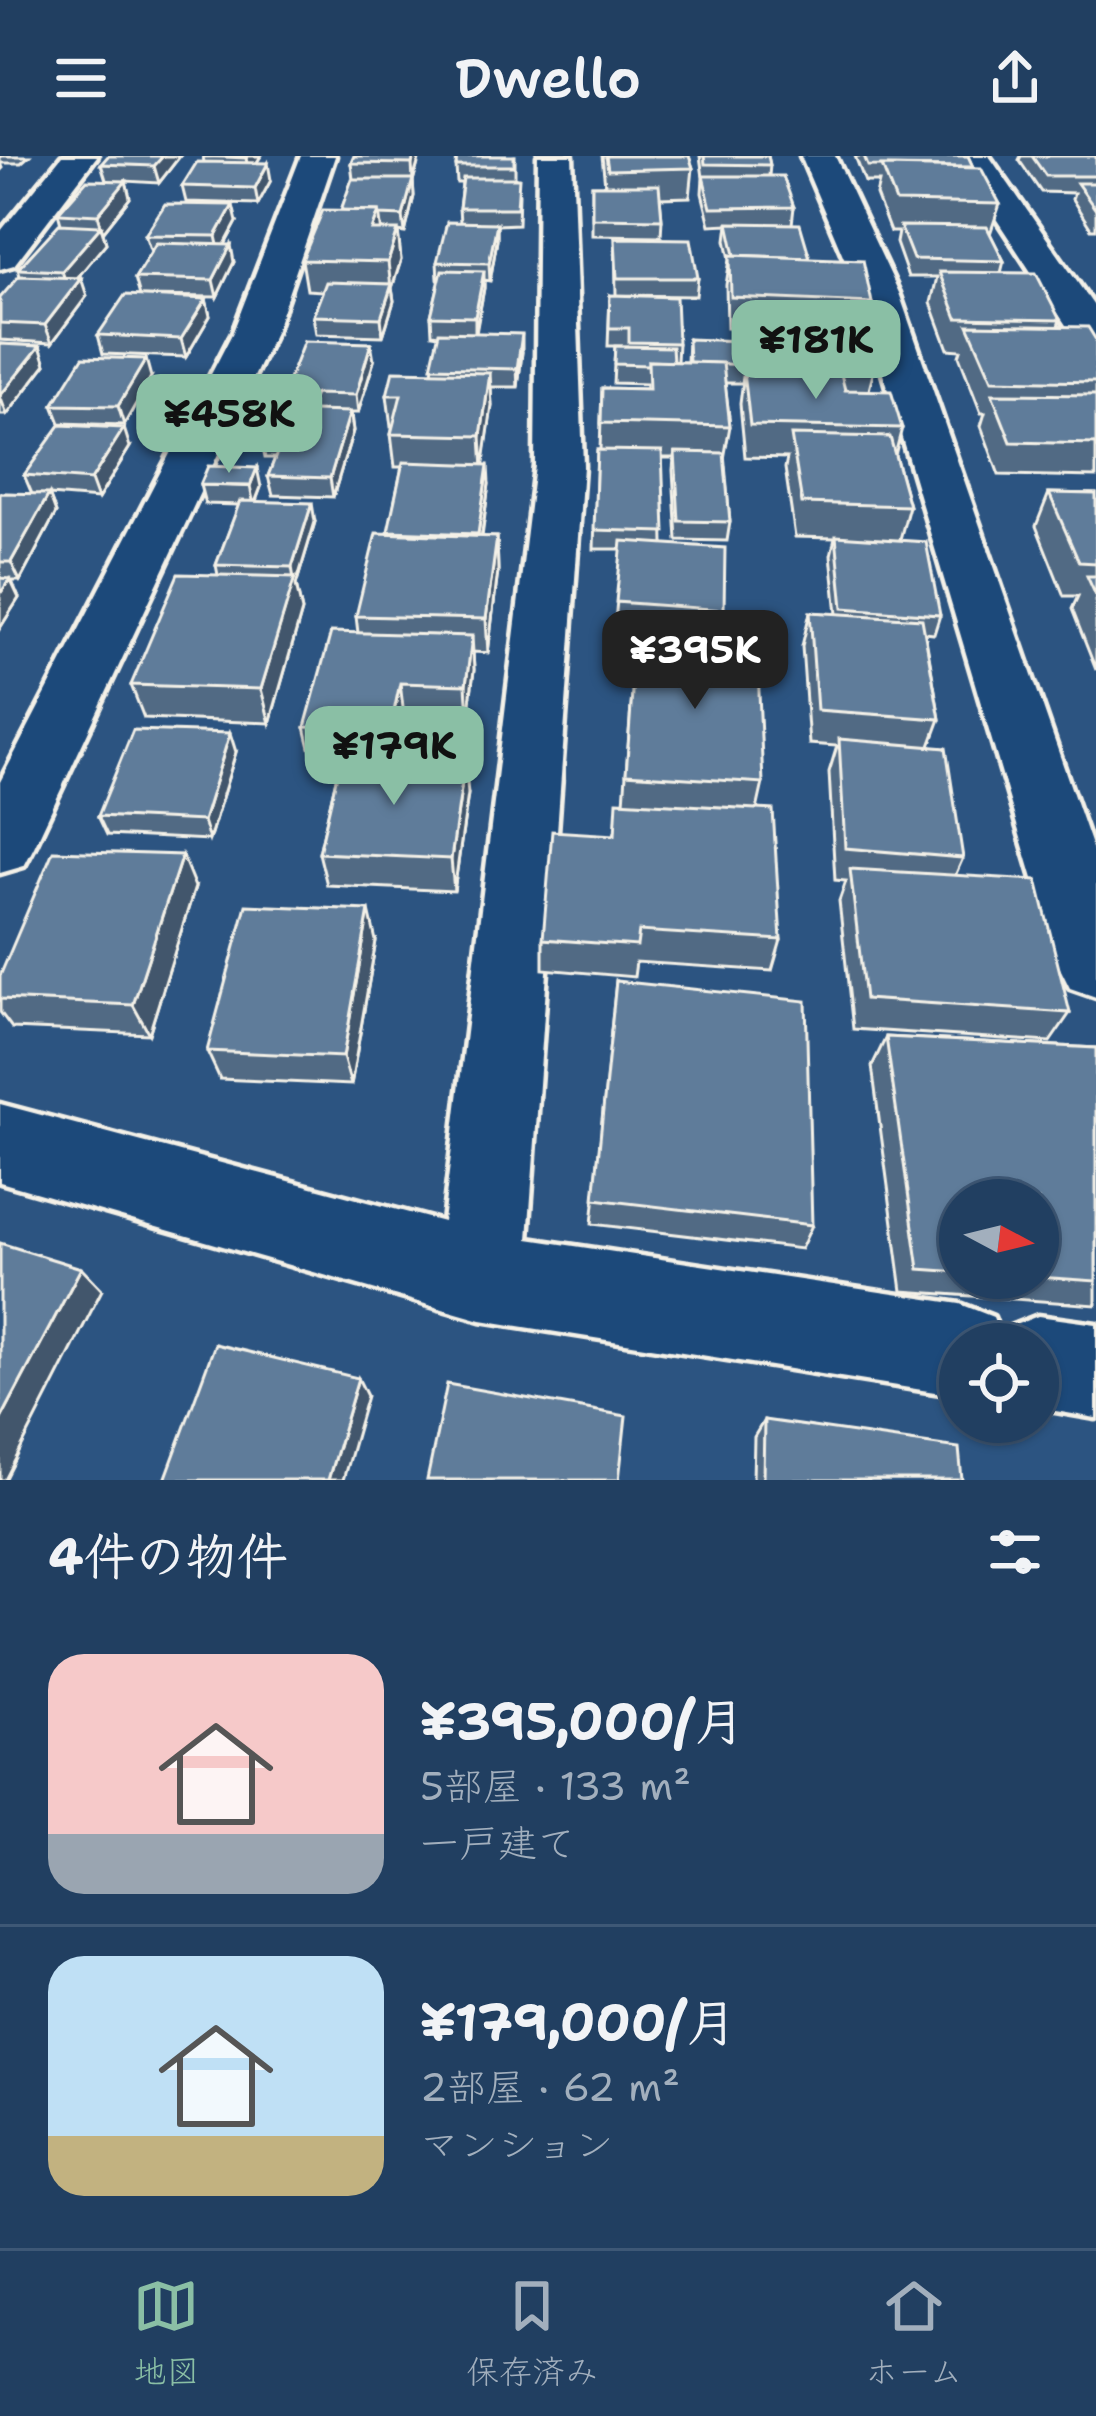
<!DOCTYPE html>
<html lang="ja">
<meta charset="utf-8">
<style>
body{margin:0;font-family:"Shantell Sans","Klee One",sans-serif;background:#2d4a6a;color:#f1f3f6;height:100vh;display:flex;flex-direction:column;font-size:45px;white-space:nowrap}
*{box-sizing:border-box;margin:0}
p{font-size:39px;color:#a2afbd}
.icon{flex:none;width:66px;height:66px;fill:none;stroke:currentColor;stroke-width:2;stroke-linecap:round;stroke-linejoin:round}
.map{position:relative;height:1324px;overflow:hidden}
.panel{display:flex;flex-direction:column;background:#213f61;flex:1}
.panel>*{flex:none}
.needle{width:78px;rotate:97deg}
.buttons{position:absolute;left:939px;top:1023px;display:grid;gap:24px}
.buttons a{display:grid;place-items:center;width:120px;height:120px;border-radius:50%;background:#213f61;box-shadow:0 3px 9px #0004,0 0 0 3px #3e5876;font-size:60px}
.price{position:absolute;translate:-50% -102px;padding:0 27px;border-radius:24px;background:#8abfa5;color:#111;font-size:39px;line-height:78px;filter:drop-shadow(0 3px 6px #0008)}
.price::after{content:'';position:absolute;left:50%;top:72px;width:36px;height:27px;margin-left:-18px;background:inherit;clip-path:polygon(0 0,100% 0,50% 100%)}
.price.active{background:#222;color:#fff}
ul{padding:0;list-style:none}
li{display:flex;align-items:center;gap:36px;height:300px;padding:0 48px}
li+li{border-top:3px solid #3e5876}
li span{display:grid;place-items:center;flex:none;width:336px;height:240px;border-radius:36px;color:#555}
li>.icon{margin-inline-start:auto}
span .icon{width:144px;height:144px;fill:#fffc;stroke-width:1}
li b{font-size:51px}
h2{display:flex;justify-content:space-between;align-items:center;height:144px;padding:0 48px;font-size:51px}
header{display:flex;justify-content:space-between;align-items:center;height:156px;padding:0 48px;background:#213f61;font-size:54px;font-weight:600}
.dock{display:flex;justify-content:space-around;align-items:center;height:168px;border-top:3px solid #3e5876;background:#213f61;font-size:33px;color:#a2afbd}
.dock a{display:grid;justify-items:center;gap:6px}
.dock .active{color:#8abfa5}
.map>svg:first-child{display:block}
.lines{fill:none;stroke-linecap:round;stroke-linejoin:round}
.street-casing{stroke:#f4f1e8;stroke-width:9}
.secondary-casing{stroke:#f4f1e8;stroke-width:9}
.street{fill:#1f4a7a;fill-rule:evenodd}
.secondary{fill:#1f4a7a;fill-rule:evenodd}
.wall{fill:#516a84;stroke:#f4f1e8;stroke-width:3;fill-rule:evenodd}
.shaded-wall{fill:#42566c;stroke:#f4f1e8;stroke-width:3}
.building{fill:#5e7b9a;stroke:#f4f1e8;stroke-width:3}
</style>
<header><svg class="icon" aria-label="menu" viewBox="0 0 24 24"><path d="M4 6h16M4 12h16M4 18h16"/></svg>Dwello<svg class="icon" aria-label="share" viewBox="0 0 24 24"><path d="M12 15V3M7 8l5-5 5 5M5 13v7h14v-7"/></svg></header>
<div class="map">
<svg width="1096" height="1324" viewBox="0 0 1096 1324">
<rect width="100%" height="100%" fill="#2c5481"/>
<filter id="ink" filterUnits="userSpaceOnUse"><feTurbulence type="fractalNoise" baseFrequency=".00833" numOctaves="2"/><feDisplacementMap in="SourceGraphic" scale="24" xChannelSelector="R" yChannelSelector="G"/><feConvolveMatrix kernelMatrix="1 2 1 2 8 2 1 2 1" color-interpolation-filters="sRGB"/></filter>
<g filter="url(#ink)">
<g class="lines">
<defs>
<g id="street">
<path d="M62,0H97L14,109L0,113V76Z"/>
<path d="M301,0H335L275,176L34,691L24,710L0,717V626L233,176Z"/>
<path d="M538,0H572L583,310L528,1083L960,1148L993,1161L1001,1183L1005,1173L1038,1160L1096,1168V1262L1038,1252V1188H960V1240L481,1164L0,1026V948L443,1066L535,310Z"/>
<path d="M801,0H835L899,137L1096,704V841L1070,832L1059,810L859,137Z"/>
</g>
<path id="secondary" d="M955,0H989L1096,153V196L1081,192Z"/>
</defs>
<use href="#street" class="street-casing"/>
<use href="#secondary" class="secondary-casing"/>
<use href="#street" class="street"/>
<use href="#secondary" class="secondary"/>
</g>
<g class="wall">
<path d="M0,0H29L21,7H1L3,12L0,15Z"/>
<path d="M180,0L159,27L126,25L130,42L103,76L106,87L77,122L87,140L52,187L0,184V142L20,120L18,113L61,68L58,57L106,24L101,8Z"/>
<path d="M261,0L256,7L271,24L258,48L186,46L182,30L204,6L203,1Z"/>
<path d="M354,0H420L413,25L414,40L405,77L398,76L401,104L392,132L394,145L383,180L316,178L313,160L323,135L307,134L302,104L341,54L353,23L351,7Z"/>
<path d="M515,0V22L519,38L518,68L497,69V84L490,125L484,124V132L476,177L522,196L518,231H491L492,250L483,309L489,328L482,381H497L498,415L488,497L473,496L474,514L468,562L404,560L396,603L468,638L454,735L327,729L319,697L340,605L313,604L305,571L358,477L356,460L388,378L402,311H395L391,278L393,271H391L387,239L432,216L439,179L432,178L431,160L440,123H438L437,106L460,66L459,52L462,27H457L456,10Z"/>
<path d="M602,0H689L693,12L690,41L660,42L662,63L661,80L592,79V29H605Z"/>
<path d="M700,0H768L770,9L769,20L794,51L792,68L810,102L872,147L866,170L876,205L869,234L902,272L895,299L909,350L900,383L940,459L934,478L925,477L940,563L930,590L963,702L955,720L1070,857L1050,886L853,873L839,745L846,725L835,724L829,616L837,590L809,588L802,490L810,456L837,458L831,399L835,382L795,381L785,312L787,302L745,301L740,248L744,216H757L752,182L753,173L727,172L726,129L730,103L726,84L728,68L710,69L702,37L703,21Z"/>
<path d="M855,0H968L973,11L1000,48L990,78L1004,105L1001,117L1060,164L1058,170L1096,184V321L999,319L981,270L985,257H981L959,200L961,194L948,193L931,147L937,121H908L896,87L898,76H890L876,39L879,26H865Z"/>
<path d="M1021,0H1096V73H1091L1072,43L1074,37L1041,36L1019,4Z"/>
<path d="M237,66L225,88L234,106L217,141L140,140L135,122L151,96L145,79Z"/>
<path d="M615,82L698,122L696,140L616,139Z"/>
<path d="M610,139L678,187L677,205L673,206H687L688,183L745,209L742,227H725L730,270L724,303L730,366L727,385L677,384L673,314L674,302H662L664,387L724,454L721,474L615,465L622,393H594L597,294H600L602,232L646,233V228L613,227L615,190H628H608Z"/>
<path d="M206,143L210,160L186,201L103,198L98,179Z"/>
<path d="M0,188L40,190L46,208L7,259H0Z"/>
<path d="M374,205L358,257H351L353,275L333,341L273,339L268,320L275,302H265L261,284L269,263L255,262L251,244Z"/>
<path d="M151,221L124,269L60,267L53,249Z"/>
<path d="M130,291L98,343L49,339L56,357L20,425H12L19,442L0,472V337L32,338L24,319Z"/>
<path d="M200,329L261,331L256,345L315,366L296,429L302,455L270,567L144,562L131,529L218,419L216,409L239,349L205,348Z"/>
<path d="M1049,337L1096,338V514L1072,453L1078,440H1064L1036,370Z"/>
<path d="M636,483L763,627L757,654L781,784L772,815L636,806L634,821L543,813V783L614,679L624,646Z"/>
<path d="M236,596L209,684L107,679L98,660Z"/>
<path d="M195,731L149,878L12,872L0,856V820Z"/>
<path d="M376,785L351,929L220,923L207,895Z"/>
<path d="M616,825L812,1069L801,1093L592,1068Z"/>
<path d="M886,881L1096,892V1149L902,1135L872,910ZM960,1044H1038V1122H960Z"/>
<path d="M764,1264L962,1324H753L754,1281Z"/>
</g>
<g class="shaded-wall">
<path d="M163,0H180L159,27L154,10Z"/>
<path d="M248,0H261L249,18L246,2Z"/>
<path d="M414,0H420L413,25L412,8Z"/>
<path d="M268,7L271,24L258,48L255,32Z"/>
<path d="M413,23L414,40L405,77L403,60Z"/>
<path d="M126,25L130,42L103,76L98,59Z"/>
<path d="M233,49L237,66L220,98L216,80Z"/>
<path d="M379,55L383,85L372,74Z"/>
<path d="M497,67V84L490,125L489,107Z"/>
<path d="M101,70L106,87L68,133L62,115Z"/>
<path d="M398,74L401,104L392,132L394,145L383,180L381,162L391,132L388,106Z"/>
<path d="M231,89L234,106L217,141L213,124Z"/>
<path d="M484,115V132L475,179V161Z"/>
<path d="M81,122L87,140L52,187L45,169Z"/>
<path d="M206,143L210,160L186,201L181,183Z"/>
<path d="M522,178V196L518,231L517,213Z"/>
<path d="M371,187L374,205L358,257L356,239Z"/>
<path d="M40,190L46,208L7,259L0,240Z"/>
<path d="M146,203L151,221L124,269L118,250Z"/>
<path d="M490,217L492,250L483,313L481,280Z"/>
<path d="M350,256L353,275L333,341L330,322Z"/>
<path d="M124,272L130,291L98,343L91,324Z"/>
<path d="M488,309L489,328L479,397L478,378Z"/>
<path d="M257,312L261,331L254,349L250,330Z"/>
<path d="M49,338L56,357L20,425L11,406Z"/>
<path d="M312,347L315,366L296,429L302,455L270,567L261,533L294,423L292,411Z"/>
<path d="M497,381L498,415L488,497L486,463Z"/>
<path d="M10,423L19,442L0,472V438Z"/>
<path d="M472,480L474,514L468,562L466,529Z"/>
<path d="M400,527L404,560L395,607L390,574Z"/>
<path d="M230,577L236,596L209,684L203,665Z"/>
<path d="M465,605L468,638L454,735L451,703Z"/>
<path d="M182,699L195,731L149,878L133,849Z"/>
<path d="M369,754L376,785L351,929L343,901Z"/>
<path d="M81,1112L102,1134L5,1324H0V1265Z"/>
<path d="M358,1222L367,1240L343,1324H328Z"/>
</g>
<g class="building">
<path d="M108,0H163L154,10L101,8Z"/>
<path d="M203,0H248L246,2Z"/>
<path d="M354,0H414L412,8L351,7Z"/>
<path d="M457,0H514V10H456Z"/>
<path d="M606,0H689L693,12L608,14Z"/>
<path d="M704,0H768L770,9L705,8Z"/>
<path d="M864,0H968L973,11L868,10Z"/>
<path d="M1032,0H1096V20H1046Z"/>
<path d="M197,6L268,7L255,32L182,30Z"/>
<path d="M882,10L981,12L1000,48L896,46Z"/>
<path d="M703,20H783L794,51L711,52Z"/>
<path d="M463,22H519L517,52H459Z"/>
<path d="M352,23H413L403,60L380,59L379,55L341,54Z"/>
<path d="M87,24L126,25L98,59L58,57Z"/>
<path d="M1077,27H1096V54Z"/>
<path d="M592,29H659L662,63L592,62Z"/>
<path d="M165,48L233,49L216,80L145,79Z"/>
<path d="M323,54L379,55L372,74H398L388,106L302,104Z"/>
<path d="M447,66L497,67L489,107L437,106Z"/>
<path d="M728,67L800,68L810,102L735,99Z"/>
<path d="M59,68L101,70L62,115L18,113Z"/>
<path d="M900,70L987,71L1004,105L913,103Z"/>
<path d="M615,82L691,83L698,122H617Z"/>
<path d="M156,87L231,89L213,124L135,122Z"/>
<path d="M730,99L863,104L872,147L731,141Z"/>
<path d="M442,114L484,115L475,161L431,160Z"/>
<path d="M939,116L1036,117L1060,164L957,162Z"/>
<path d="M19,120L81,122L45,169L0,167V142Z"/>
<path d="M326,126L392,128L381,162L313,160Z"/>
<path d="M125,139L206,143L181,183L98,179Z"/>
<path d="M610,139L676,141L678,187L629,186V172H609Z"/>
<path d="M756,151L862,153L876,205L764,203Z"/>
<path d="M968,169L1088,171L1096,184V226L992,224Z"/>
<path d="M439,176L522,178L517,213L431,211Z"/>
<path d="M688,183L742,185L745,209L689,206Z"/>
<path d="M304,185L371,187L356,239L315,238L312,246L251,244L256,230L286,231Z"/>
<path d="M0,188L40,190L0,240Z"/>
<path d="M615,190L672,191L673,206L648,205V209L614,208Z"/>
<path d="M83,201L146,203L118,250L53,249Z"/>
<path d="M648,205L723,207L730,270L601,267L602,232L649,233Z"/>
<path d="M393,215L490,217L481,280L391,278L401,239H387Z"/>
<path d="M744,216L841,218L845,234L891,235L902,272L750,269Z"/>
<path d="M992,238L1096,239V288L1011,286Z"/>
<path d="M272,254L350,256L330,322L268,320L282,284H261Z"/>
<path d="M60,269L124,272L91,324L24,319Z"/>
<path d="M791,279L890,281L909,350L802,347Z"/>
<path d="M597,294L662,295L665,376L594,374Z"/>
<path d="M675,296L724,297L730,366L679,365Z"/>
<path d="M403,306L488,309L478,378L388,375Z"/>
<path d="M208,310L257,312L250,330L200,329Z"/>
<path d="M0,337L49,338L11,406H0Z"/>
<path d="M1049,337L1096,338V407L1079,406Z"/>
<path d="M240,345L312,347L292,411L216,409Z"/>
<path d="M376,377L497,381L486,463L356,460Z"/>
<path d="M836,380L926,386L940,459L843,452Z"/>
<path d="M622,385L725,392L724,454L616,446Z"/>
<path d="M178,418L295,421L261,533L131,529Z"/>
<path d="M1087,420H1096V440Z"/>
<path d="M0,422L10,423L0,438Z"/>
<path d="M810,456L922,463L940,563L817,554Z"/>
<path d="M331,476L472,480L466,529L400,527L390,574L305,571Z"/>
<path d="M636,483L757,491L763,627L626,618Z"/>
<path d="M133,574L230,577L203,665L98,660Z"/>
<path d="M839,583L946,592L963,702L845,692Z"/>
<path d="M341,601L465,605L451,703L319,697Z"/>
<path d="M617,645L773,654L781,784L639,775L637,790L543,783L552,675L615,679Z"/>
<path d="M53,695L182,699L133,849L0,843V820Z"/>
<path d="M850,713L1037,724L1070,857L865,843Z"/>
<path d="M246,749L369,754L343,901L207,895Z"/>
<path d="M616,825L806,845L812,1069L594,1043Z"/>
<path d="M886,881L1096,892V1125L1038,1121V1044H960V1116L919,1113Z"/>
<path d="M0,1087L81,1112L0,1265Z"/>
<path d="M215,1188L358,1222L328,1324H165Z"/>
<path d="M447,1228L626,1260L619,1324H427Z"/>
<path d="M764,1264L959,1292L962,1324H763Z"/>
</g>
</g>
</svg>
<div class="buttons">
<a><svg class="needle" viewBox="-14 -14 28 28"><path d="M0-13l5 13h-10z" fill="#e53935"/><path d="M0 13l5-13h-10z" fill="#a2afbd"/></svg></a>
<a><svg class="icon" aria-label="locate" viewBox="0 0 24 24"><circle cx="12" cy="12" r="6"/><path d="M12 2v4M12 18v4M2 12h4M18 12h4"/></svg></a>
</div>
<b class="price" style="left:816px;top:246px">¥181K</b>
<b class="price" style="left:229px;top:320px">¥458K</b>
<b class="price active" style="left:695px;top:556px">¥395K</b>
<b class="price" style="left:394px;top:652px">¥179K</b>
</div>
<section class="panel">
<h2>4件の物件<svg class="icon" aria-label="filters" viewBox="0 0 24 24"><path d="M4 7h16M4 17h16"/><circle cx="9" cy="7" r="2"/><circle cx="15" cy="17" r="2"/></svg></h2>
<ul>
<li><span style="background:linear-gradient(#f6c9c9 75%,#9aa5b1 0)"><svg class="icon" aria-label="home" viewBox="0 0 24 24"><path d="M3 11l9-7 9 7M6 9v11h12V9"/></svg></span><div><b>¥395,000/月</b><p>5部屋 · 133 m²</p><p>一戸建て</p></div></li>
<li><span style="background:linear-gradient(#bfe0f5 75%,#c2b280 0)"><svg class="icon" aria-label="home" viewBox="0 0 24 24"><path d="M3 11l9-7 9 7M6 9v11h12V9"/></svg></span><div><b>¥179,000/月</b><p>2部屋 · 62 m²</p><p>マンション</p></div></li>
</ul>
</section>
<nav class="dock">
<a class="active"><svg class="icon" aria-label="map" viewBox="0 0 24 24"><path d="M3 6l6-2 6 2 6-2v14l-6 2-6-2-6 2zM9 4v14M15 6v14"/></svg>地図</a>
<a><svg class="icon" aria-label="saved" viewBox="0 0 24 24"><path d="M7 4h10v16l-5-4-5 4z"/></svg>保存済み</a>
<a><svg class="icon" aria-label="home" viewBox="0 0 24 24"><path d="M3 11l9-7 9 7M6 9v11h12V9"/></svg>ホーム</a>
</nav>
